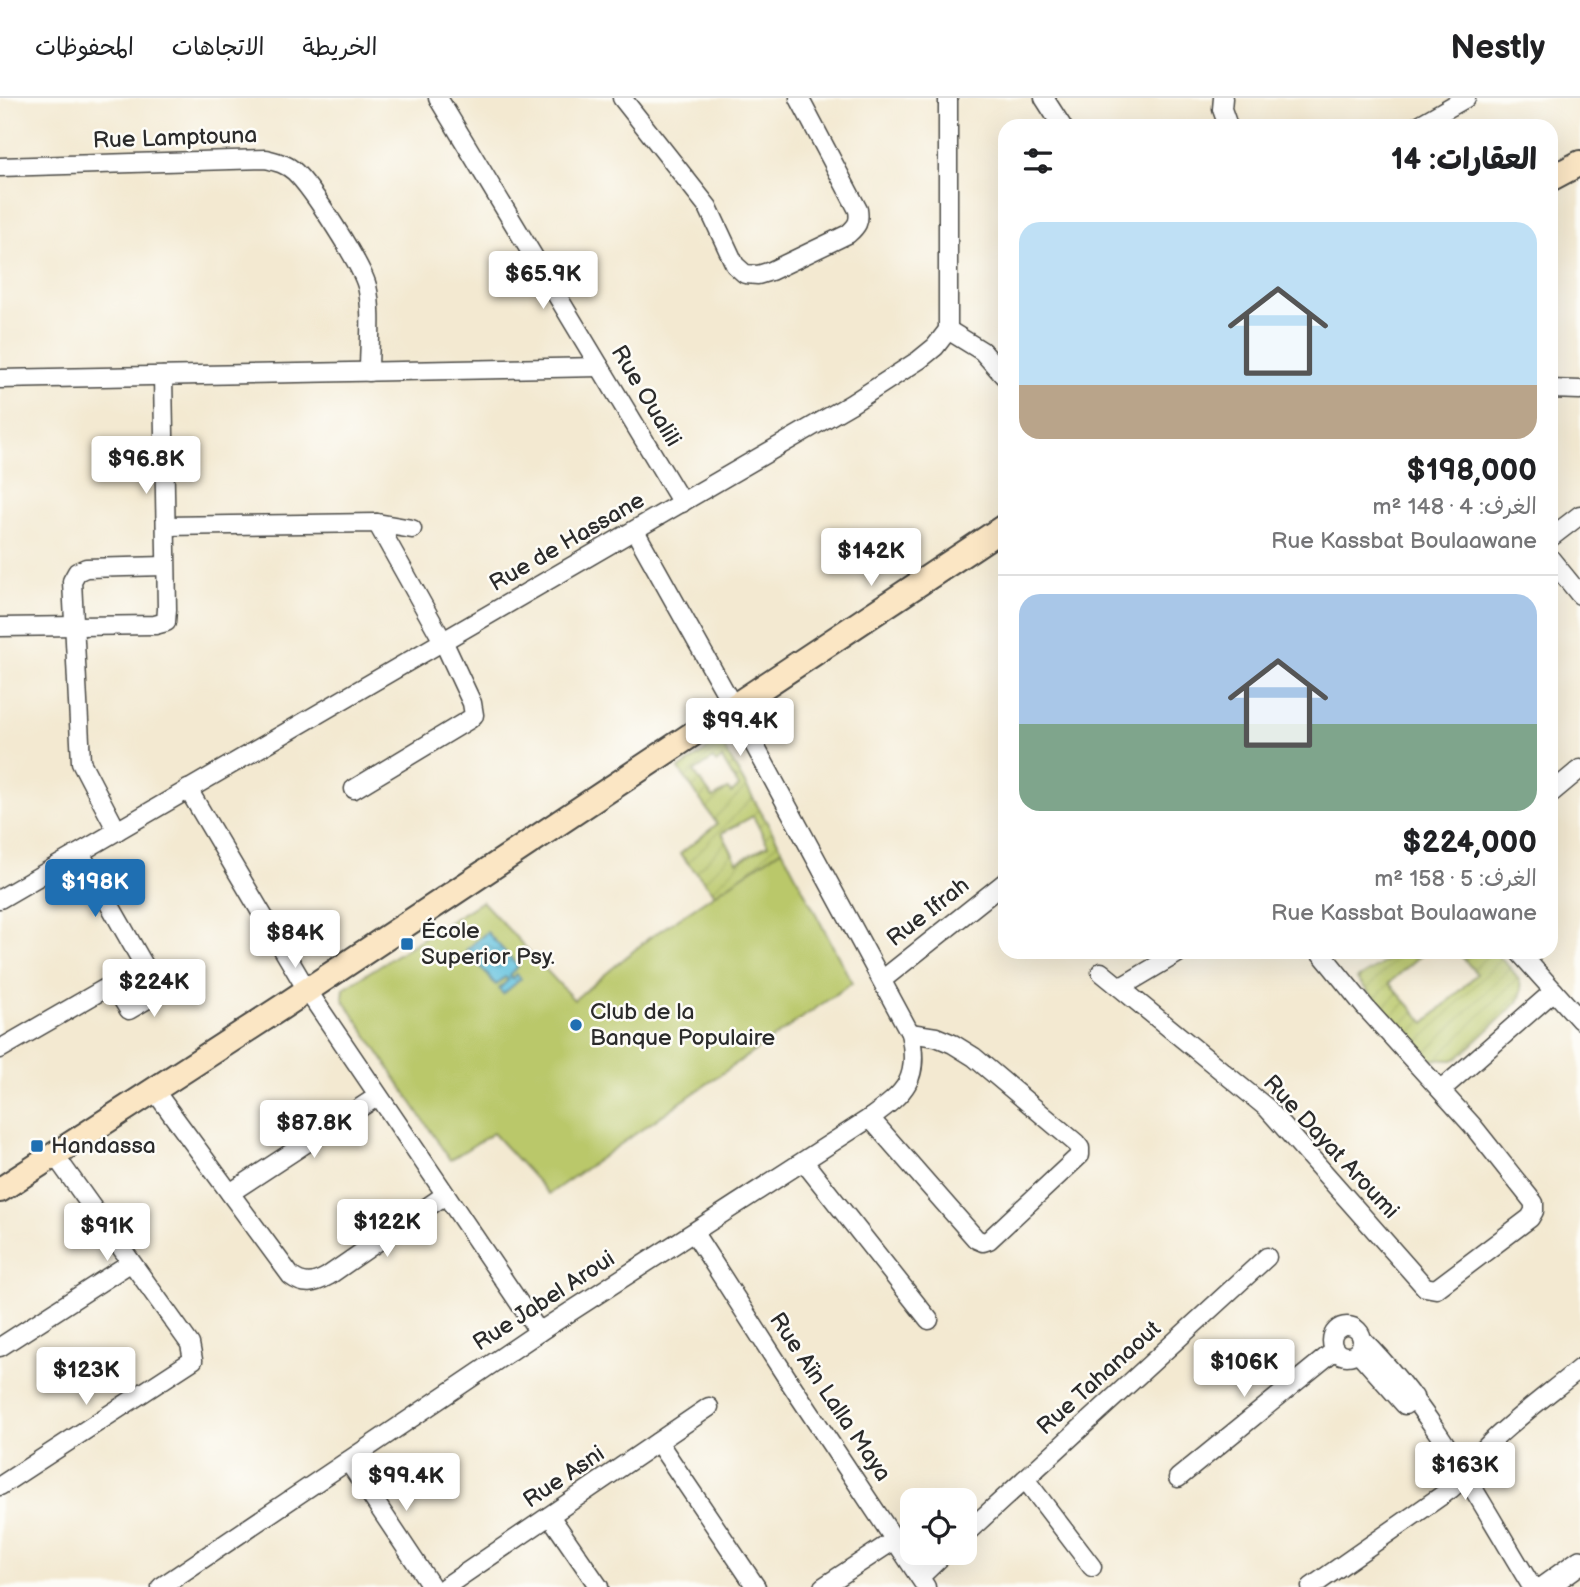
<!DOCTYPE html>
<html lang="ar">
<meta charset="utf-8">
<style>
body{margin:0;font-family:"Balsamiq Sans","Playpen Sans Arabic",sans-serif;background:#f6f6f6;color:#202124;direction:rtl;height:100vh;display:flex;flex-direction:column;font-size:26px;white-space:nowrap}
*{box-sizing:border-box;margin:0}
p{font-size:23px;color:#757577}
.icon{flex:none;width:38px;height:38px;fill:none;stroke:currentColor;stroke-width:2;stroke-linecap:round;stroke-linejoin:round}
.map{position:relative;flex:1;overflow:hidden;direction:ltr}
.details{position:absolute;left:998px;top:21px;width:560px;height:840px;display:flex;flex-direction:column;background:#fff;border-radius:21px;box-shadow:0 7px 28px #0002;direction:rtl}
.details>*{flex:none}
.buttons{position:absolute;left:900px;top:1390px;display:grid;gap:14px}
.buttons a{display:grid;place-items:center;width:77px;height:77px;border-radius:14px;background:#fff;box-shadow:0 7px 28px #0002;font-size:35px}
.price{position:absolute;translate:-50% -60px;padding:0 16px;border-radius:7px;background:#fff;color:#222;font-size:23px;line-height:46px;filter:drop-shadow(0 2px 4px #0008)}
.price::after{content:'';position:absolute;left:50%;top:42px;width:21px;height:16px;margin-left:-10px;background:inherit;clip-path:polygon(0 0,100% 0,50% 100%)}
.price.active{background:#1f6fb2;color:#fff}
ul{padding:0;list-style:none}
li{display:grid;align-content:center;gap:14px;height:371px;padding:0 21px}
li+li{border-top:2px solid #e0e0e0}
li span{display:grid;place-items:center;height:217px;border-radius:21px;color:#555}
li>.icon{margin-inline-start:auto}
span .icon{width:126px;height:126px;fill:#fffc;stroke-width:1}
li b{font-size:30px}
h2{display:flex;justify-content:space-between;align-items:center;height:84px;padding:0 21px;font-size:30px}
header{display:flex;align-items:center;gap:42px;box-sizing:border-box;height:98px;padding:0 35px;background:#fff;border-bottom:2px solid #e0e0e0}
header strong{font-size:33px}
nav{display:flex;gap:38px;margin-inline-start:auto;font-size:24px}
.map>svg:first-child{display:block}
.garden{fill:url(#garden-furrows);stroke:#727a4a;stroke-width:2;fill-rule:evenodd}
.pitch{fill:#bac86a;stroke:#727a4a;stroke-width:2}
.water{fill:url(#water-waves);stroke:#467684;stroke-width:2}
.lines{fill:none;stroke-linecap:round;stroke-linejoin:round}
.minor-casing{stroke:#494844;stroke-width:21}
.tertiary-casing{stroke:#494844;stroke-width:26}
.secondary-casing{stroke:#494844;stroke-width:28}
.minor{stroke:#fff;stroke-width:18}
.tertiary{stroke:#fff;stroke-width:23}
.secondary{stroke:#fbe6c4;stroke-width:24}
.poi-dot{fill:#1f6fb2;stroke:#fdfcf7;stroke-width:2.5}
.labels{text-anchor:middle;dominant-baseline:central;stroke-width:5;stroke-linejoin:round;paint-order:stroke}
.street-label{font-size:23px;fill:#2b2b2b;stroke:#fdfcf7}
.poi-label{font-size:23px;fill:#2b2b2b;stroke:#fdfcf7;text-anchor:start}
</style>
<header>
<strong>Nestly</strong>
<nav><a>الخريطة</a><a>الاتجاهات</a><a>المحفوظات</a></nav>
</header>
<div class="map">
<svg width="1580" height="1489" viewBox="0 0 1580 1489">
<defs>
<pattern id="garden-furrows" width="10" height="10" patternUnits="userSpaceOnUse" patternTransform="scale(1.75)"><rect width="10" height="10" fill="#bac86a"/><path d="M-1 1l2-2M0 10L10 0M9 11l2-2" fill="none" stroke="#a0ac5c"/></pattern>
<pattern id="water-waves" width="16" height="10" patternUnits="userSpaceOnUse" patternTransform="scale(1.75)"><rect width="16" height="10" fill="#60c1de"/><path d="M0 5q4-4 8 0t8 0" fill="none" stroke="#4f9db4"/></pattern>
</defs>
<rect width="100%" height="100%" fill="#fdfcf7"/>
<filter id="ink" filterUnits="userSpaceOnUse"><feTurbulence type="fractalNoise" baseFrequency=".0143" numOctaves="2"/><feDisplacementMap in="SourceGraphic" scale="14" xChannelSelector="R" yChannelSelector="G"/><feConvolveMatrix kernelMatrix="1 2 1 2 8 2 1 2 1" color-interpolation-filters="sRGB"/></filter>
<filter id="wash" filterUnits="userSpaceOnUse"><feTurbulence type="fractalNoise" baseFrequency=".00686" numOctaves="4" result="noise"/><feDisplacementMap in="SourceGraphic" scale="28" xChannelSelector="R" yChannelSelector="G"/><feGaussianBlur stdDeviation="1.57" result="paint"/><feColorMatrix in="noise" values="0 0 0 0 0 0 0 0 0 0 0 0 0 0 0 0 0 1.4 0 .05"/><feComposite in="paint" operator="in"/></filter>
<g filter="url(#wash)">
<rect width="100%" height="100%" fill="#f3e9d1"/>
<g class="garden">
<path d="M719,644H721L782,751L715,796L680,756L717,726L679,671ZM713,661L716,665L722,661L739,689L731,695L728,691L713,700L694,674ZM753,718L768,747L737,764L722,735Z"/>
<path d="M1402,854H1425L1389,885L1425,925L1477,876L1462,859L1464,857L1461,854H1494C1507,867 1530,884 1518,904L1458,960L1453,962L1427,961L1357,881Z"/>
</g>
<path class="pitch" d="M782,751L852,885L549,1096L493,1035L450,1062L343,901L344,890L482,803L574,902L649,840Z"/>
<path class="water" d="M487,834L518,868L509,877L512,880L516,876L521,881L503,896L499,891L508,882L505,879L496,887L466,852Z"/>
</g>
<g filter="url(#ink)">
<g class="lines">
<defs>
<g id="minor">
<path d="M438,0L682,405"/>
<path d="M622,0L708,109L735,167L745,176L758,177L771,173L848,136C857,128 860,124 858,112L799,0"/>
<path d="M1044,0L1062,28"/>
<path d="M1223,0L1222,11L1228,28"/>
<path d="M1417,28L1466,0"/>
<path d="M0,69L266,61C277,64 287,66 295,74C312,90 361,166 367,188C373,214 369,246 369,274"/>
<path d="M948,232L982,253L1004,278"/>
<path d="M0,281L600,269"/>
<path d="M1550,291L1580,292"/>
<path d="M166,428L377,425L412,431"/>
<path d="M1550,440L1580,417"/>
<path d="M1550,460L1580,497"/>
<path d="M0,529L155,527L166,524L167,511L163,278"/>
<path d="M188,691L307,892L539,1234"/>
<path d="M354,691L470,621L474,617L472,605L444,545L377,425"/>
<path d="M1550,696L1580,671"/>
<path d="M117,733L81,664L72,483L77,474L86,470L165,468"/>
<path d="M80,755L157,890L158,895L129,912L113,886"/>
<path d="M0,801L851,306L919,262L935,249L948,232V0"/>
<path d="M1519,854L1580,922"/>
<path d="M1101,874L1267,1010L1425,1189L1436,1191L1530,1120L1534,1113V1105L1472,1027L1365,909L1320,854"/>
<path d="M882,882L1004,785"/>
<path d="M1121,889L1180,854"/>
<path d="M0,951L144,868"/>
<path d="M154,992L291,1178C304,1188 314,1186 328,1178L445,1097"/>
<path d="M1441,992L1554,893"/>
<path d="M870,1020L976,1141L983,1144L989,1142L1080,1057V1050L1076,1045L974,959L953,946L936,939L910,935"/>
<path d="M804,1064L929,1222"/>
<path d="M230,1095L378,998"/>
<path d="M694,1135L789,1283L926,1489"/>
<circle cx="1347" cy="1243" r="15"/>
<path d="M1362,1241C1433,1312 1480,1404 1532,1489"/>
<path d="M0,1249L130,1165"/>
<path d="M1358,1254L1405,1307L1414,1299"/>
<path d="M658,1344L756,1489"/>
<path d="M348,1363L432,1489"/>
<path d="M1178,1380L1335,1252"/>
<path d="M1025,1381L1092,1469"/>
<path d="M0,1388L193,1262L190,1246L54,1056"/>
<path d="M550,1418L599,1489"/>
<path d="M964,1437L1267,1159"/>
<path d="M920,1479L946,1454"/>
<path d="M161,1489L539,1234L870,1020C906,994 920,981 910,935L743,626L635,433"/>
<path d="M445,1489L709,1309"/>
<path d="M823,1489L896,1441"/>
<path d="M1311,1489L1451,1391C1468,1377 1475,1359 1490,1345C1518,1318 1550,1295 1580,1270"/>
</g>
<path id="tertiary" d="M1545,1489L1580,1464"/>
<g id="secondary">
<path d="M1550,81L1580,65"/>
<path d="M0,1092L282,909L1004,429"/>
</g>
</defs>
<use href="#minor" class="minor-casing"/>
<use href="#tertiary" class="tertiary-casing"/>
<use href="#secondary" class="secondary-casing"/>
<use href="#minor" class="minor"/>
<use href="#tertiary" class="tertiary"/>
<use href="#secondary" class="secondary"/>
</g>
</g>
<g class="poi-dot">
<rect x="400" y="839" width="14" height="14" rx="3.5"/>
<circle cx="576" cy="927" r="7"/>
<rect x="30" y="1041" width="14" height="14" rx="3.5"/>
</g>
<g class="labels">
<g class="street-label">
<text transform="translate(175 40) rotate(-2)">Rue Lamptouna</text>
<text transform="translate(646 298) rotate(59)">Rue Oualili</text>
<text transform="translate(567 444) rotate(-30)">Rue de Hassane</text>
<text transform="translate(928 814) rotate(-38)">Rue Ifrah</text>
<text transform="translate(1331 1049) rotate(47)">Rue Dayat Aroumi</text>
<text transform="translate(544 1203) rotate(-33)">Rue Jabel Aroui</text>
<text transform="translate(1099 1280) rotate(-42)">Rue Tahanaout</text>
<text transform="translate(830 1299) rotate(56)">Rue Aïn Lalla Maya</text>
<text transform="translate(564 1379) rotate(-34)">Rue Asni</text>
</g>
<g class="poi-label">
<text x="421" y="833">École<tspan x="421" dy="26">Superior Psy.</tspan></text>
<text x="590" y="914">Club de la<tspan x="590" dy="26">Banque Populaire</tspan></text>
<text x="51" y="1048">Handassa</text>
</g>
</g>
</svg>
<div class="buttons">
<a><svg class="icon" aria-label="locate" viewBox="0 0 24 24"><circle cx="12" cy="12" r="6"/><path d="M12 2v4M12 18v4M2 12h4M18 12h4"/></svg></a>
</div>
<b class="price" style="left:543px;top:213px">$65.9K</b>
<b class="price" style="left:146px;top:398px">$96.8K</b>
<b class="price" style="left:871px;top:490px">$142K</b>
<b class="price" style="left:740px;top:660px">$99.4K</b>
<b class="price active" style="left:95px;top:821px">$198K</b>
<b class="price" style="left:295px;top:872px">$84K</b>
<b class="price" style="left:154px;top:921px">$224K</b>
<b class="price" style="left:314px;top:1062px">$87.8K</b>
<b class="price" style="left:387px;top:1161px">$122K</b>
<b class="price" style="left:107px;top:1165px">$91K</b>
<b class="price" style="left:1244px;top:1301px">$106K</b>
<b class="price" style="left:86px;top:1309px">$123K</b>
<b class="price" style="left:1465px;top:1404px">$163K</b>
<b class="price" style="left:406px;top:1415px">$99.4K</b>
<section class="details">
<h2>العقارات: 14<svg class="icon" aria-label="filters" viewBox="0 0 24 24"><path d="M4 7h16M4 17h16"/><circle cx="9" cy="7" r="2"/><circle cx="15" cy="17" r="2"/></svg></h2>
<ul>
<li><span style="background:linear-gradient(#bfe0f5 75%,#b9a48a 0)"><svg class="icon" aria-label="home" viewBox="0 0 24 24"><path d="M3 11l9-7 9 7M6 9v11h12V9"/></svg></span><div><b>$198,000</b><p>الغرف: 4 · 148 m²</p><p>Rue Kassbat Boulaawane</p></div></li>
<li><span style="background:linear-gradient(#a9c7e8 60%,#7fa58c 0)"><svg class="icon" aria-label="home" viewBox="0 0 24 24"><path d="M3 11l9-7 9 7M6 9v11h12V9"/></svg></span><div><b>$224,000</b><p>الغرف: 5 · 158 m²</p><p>Rue Kassbat Boulaawane</p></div></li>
</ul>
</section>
</div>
